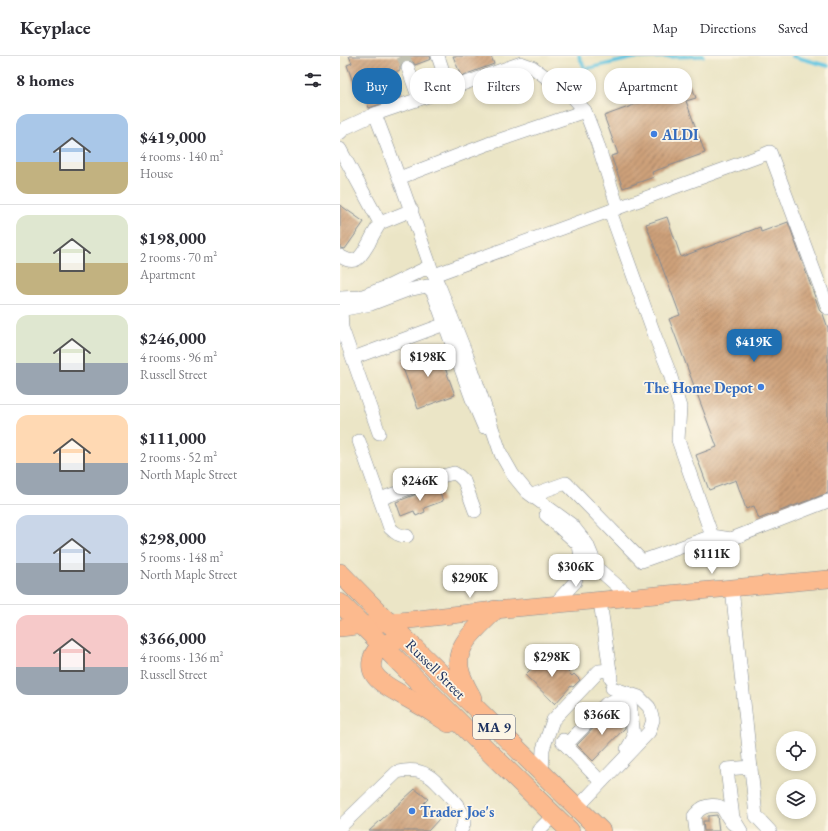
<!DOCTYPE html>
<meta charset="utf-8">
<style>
body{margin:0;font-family:"EB Garamond",serif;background:#f7f7f7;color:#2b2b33;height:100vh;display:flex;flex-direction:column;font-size:15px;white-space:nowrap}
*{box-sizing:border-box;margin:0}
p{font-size:13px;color:#7c7c81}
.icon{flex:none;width:22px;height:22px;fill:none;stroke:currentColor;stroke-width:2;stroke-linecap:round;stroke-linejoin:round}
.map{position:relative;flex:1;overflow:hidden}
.sheet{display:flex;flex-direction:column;background:#fff;width:340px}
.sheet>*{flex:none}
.banner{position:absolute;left:12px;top:12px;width:380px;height:36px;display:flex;gap:8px}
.fabs{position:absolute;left:436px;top:675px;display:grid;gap:8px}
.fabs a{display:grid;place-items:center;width:40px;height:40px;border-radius:50%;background:#fff;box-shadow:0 2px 6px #0003;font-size:20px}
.price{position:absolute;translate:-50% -34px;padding:0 9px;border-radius:8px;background:#fff;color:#222;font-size:13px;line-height:26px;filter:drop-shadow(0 1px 2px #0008)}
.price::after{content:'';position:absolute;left:50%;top:24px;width:12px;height:9px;margin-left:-6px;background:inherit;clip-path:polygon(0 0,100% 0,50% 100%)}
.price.current{background:#1f6fb2;color:#fff}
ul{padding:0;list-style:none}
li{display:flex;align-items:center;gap:12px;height:100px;padding:0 16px}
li+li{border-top:1px solid #e1e1e2}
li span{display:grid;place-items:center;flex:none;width:112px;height:80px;border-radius:12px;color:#555}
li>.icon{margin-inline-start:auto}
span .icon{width:48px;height:48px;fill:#fffc;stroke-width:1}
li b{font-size:17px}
h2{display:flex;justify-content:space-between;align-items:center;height:48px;padding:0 16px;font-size:17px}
.pill{padding:0 14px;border-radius:16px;background:#fff;box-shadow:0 2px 6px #0003;font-size:14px;line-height:36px}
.pill.current{background:#1f6fb2;color:#fff}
header{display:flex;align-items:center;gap:24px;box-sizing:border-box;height:56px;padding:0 20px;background:#fff;border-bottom:1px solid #e1e1e2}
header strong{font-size:19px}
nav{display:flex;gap:22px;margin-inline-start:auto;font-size:14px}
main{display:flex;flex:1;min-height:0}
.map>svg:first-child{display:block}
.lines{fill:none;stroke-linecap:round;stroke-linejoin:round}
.stream{stroke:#64c6e2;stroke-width:3.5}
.building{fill:url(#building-hatch)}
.minor-tunnel{stroke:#c1c1b1;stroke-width:13;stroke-dasharray:13 6;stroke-linecap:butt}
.minor-casing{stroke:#838a92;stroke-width:14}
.major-casing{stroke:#838a92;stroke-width:18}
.highway-casing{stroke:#838a92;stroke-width:20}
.minor{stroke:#fff;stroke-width:13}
.major{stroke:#fcba8e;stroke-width:17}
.highway{stroke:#fcba8e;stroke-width:19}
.shop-dot{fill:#3f7fe0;stroke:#fcf5e5;stroke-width:1.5}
.labels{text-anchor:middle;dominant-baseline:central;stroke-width:3.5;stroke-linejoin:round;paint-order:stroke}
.shield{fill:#fcf5e5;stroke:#5e6a86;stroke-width:1}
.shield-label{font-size:14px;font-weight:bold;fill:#1b2f5e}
.shop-label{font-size:15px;font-weight:bold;fill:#366cbe;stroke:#fcf5e5;text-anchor:start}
.street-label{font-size:15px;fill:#1b2f5e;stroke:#fcf5e5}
</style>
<header>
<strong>Keyplace</strong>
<nav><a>Map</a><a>Directions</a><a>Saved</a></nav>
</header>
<main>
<section class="sheet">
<h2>8 homes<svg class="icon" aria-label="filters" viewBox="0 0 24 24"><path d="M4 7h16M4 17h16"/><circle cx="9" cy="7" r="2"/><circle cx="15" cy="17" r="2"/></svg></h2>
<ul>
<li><span style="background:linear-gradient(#a9c7e8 60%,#c2b280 0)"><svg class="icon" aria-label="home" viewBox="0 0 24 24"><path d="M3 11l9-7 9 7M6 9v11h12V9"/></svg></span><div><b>$419,000</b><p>4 rooms · 140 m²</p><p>House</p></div></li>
<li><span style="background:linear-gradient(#dfe7d0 60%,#c2b280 0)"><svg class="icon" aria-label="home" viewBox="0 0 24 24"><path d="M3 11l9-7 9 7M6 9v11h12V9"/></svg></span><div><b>$198,000</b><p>2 rooms · 70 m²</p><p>Apartment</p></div></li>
<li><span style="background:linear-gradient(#dfe7d0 60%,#9aa5b1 0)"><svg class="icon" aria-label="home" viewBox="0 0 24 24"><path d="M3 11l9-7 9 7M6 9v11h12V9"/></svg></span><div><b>$246,000</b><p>4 rooms · 96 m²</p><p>Russell Street</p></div></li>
<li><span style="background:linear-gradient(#ffd9b3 60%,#9aa5b1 0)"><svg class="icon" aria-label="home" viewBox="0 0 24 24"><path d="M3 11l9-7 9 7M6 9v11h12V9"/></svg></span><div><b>$111,000</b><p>2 rooms · 52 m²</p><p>North Maple Street</p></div></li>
<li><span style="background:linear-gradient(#c9d6e8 60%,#9aa5b1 0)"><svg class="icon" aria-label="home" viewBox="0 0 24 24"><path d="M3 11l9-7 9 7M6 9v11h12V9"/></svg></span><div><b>$298,000</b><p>5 rooms · 148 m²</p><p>North Maple Street</p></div></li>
<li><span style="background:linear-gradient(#f6c9c9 65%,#9aa5b1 0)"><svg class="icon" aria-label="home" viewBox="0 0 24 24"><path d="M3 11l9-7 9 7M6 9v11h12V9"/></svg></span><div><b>$366,000</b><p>4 rooms · 136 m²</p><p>Russell Street</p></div></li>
</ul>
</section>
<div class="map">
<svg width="488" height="775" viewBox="0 0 488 775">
<defs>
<pattern id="building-hatch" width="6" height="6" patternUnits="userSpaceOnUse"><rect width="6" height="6" fill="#cda079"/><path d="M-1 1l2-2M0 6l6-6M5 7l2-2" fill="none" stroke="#a68366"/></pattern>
</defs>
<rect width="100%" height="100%" fill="#fcf5e5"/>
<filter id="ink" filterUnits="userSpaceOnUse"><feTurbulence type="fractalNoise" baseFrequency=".025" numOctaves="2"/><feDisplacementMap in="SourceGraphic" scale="8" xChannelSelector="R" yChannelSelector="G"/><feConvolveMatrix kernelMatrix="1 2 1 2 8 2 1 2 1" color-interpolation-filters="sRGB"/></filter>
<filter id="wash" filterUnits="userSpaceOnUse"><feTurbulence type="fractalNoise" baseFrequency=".012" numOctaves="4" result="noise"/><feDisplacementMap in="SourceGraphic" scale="16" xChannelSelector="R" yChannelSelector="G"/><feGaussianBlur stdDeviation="0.9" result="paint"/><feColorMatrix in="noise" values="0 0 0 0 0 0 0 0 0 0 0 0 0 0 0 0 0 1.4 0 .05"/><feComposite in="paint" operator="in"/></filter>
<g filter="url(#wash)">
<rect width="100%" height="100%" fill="#ebe5c6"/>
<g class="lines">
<g class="stream">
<path d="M239,0L245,13L294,2L363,0"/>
<path d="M452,0L488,10"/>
</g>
</g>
<g id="blocks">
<g class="building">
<path d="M9,0H90L91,3L75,9L73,6L69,4H66L62,7L60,10V14L53,17L61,41L29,52L23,36L17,38L7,9L12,7Z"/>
<path d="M113,0H151L154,8L121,20Z"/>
<path d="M351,28L356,42L346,45L365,97L312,116L314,121L283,132L271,100L278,98L264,60Z"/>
<path d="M0,149L24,166L5,193L0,192Z"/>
<path d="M327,161L341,201L420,171L421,176L448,166L480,255L483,258L488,272V437L419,463L414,450L406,453L396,424L369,434L356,399L377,391L329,263L340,259L306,168Z"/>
<path d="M97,290L115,339L78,353L60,304Z"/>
<path d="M97,430L103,445L84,452L85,456L76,460L74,455L61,460L56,446Z"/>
<path d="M208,596L232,620L234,618L240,624L233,631L231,630L215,648L185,619Z"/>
<path d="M270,655L285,669V672L253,705L237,689Z"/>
<path d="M75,733L88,743L84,747L100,762L88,775H29Z"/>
<path d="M377,759L379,775H364L363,765H368V760Z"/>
</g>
</g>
</g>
<g filter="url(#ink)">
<use href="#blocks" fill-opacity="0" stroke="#838a92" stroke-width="1"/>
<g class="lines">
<path class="minor-tunnel" d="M63,0L68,12"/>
<defs>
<g id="minor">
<path d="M98,0L109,33"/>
<path d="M68,12L79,43"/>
<path d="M245,55L257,86L278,152"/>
<path d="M0,77L5,72L35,58"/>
<path d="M0,93L40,167L72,154"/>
<path d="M59,122L148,88L245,55L232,40L192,11L181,7L109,33L35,58C55,110 74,162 92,215"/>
<path d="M270,155L315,280L329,315L340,351L338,384L372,480L391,483L488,445"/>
<path d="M0,200C17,211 21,200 29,187C32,180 36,174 40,167"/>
<path d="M94,219L423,99L430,96L488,252"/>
<path d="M0,242L20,241L49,230L84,213L92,215L100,232L131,310L161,398L173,419L187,436L232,469L247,488L257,512L290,541"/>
<path d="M0,254L31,248L68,234L87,230L93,236L132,343L144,371"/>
<path d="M1,254L2,272L39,377"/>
<path d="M13,302L105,268"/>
<path d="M19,385L50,472C55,477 59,480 67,480"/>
<path d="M192,439L226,427L302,505L372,480"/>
<path d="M40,443L102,420L114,417L119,420L124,425L135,455"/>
<path d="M206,459L239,489L241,501L235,526L214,549"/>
<path d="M392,532L416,760L430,775"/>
<path d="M260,545L271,622"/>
<path d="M223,684L222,685L261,726"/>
<path d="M226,689L266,648C275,643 280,643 290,646L294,681L287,693"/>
<path d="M202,718L203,693L213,664L259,615L270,614"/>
<path d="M237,752L309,676L313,664L309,651L299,641L272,632"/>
<path d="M0,771L57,716C67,714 78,713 87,719C92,721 97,727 101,731C110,740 133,761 120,775"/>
<path d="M198,775L214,759"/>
<path d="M356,775L354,760C356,758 359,754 361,753C366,749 378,748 382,752C386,757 388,763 393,768"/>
<path d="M401,775L393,762L387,713L411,711"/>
</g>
<path id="major" d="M0,572L155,554L488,523"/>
<g id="highway">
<path d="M0,517L48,566L261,775"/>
<path d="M0,547L144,691L230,775"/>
<path d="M54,585C46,587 35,593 33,601C30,610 31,616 38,623C45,630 55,635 64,640C79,648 94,657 109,667"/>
<path d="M132,642C128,635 124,627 121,619C110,591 138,572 155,554"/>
</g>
</defs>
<use href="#minor" class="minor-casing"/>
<use href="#major" class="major-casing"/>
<use href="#highway" class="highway-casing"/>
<use href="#minor" class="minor"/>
<use href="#major" class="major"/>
<use href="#highway" class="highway"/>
</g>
</g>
<g class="shop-dot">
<circle cx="314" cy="78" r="4"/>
<circle cx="421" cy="331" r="4"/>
<circle cx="72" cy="755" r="4"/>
</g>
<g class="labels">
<rect class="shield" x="133" y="659" width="42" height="24" rx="3"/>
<g class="shield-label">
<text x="154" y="671">MA 9</text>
</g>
<g class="shop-label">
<text x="322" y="78">ALDI</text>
<text x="413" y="331" text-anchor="end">The Home Depot</text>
<text x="80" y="755">Trader Joe's</text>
</g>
<g class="street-label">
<text transform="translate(96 613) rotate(45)">Russell Street</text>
</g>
</g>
</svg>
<div class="fabs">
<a><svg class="icon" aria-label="locate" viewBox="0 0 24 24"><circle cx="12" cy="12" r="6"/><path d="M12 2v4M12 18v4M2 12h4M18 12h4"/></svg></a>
<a><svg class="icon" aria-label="layers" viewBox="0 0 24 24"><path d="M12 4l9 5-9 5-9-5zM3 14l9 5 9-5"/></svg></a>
</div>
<b class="price current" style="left:414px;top:307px">$419K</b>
<b class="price" style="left:88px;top:322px">$198K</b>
<b class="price" style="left:80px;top:446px">$246K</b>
<b class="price" style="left:372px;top:519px">$111K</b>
<b class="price" style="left:236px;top:532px">$306K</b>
<b class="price" style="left:130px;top:543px">$290K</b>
<b class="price" style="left:212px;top:622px">$298K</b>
<b class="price" style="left:262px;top:680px">$366K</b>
<div class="banner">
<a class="pill current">Buy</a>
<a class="pill">Rent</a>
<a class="pill">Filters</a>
<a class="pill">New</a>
<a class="pill">Apartment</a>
</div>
</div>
</main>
